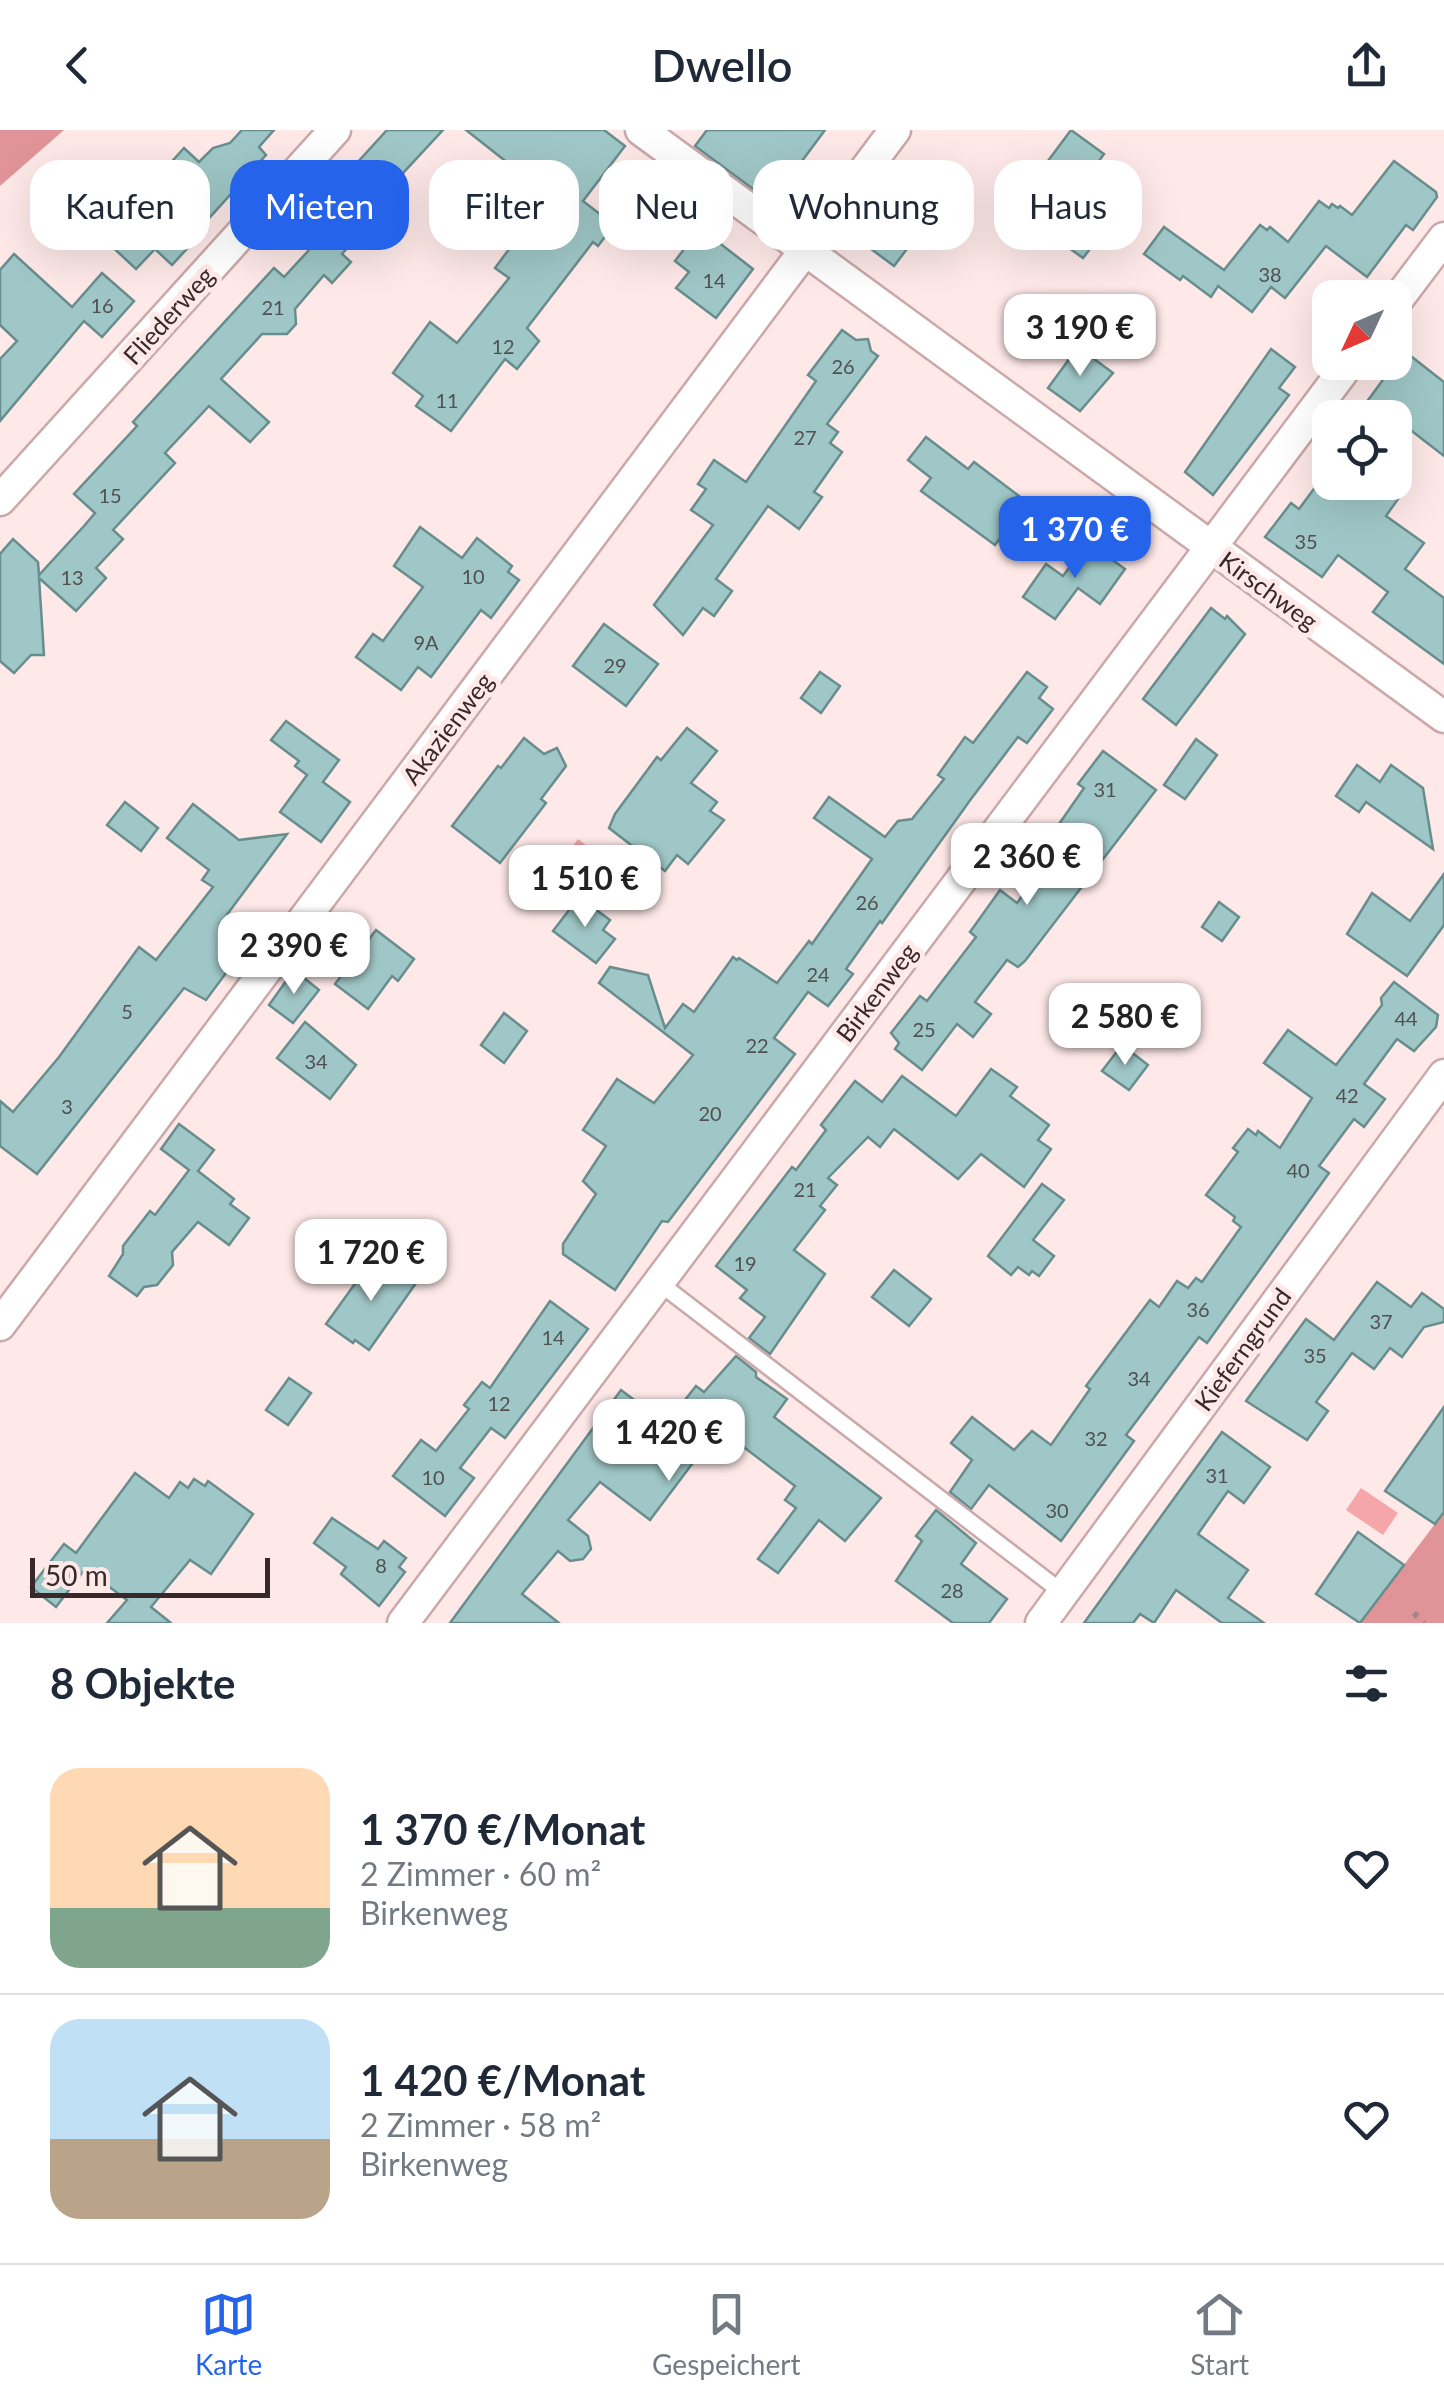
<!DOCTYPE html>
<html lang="de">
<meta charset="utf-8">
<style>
body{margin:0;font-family:Lato,sans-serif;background:#f6f6f7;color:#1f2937;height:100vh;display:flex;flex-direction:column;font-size:38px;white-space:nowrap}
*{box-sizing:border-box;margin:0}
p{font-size:32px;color:#747a83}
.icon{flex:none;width:55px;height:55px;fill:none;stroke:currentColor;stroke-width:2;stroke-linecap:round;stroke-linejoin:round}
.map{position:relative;height:1493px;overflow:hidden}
.sheet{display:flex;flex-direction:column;background:#fff;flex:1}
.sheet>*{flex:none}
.guide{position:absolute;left:30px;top:30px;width:1385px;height:90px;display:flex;gap:20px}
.needle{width:65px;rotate:226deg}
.fabs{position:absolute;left:1312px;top:150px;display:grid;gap:20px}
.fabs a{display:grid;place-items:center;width:100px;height:100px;border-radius:20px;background:#fff;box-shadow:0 10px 40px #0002;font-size:50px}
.scale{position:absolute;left:30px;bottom:25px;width:240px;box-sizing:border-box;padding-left:10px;border:5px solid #37292a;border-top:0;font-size:28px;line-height:35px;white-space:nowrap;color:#37292a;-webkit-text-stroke:8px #fee8e8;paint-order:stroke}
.price{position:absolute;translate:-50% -85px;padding:0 22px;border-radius:20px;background:#fff;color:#222;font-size:32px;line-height:65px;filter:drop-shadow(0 2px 5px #0008)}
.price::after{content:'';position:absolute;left:50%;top:60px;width:30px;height:22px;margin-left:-15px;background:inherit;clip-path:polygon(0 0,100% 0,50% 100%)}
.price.active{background:#2563eb;color:#fff}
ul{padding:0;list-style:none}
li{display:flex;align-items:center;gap:30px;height:250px;padding:0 50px}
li+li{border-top:2px solid #e0e1e3}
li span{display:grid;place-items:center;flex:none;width:280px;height:200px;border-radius:30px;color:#555}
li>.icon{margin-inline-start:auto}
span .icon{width:120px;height:120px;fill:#fffc;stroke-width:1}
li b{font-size:42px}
h2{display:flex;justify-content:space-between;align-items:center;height:120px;padding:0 50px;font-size:42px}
.chip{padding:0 35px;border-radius:30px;background:#fff;box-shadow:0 10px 40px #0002;font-size:35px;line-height:90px}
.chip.active{background:#2563eb;color:#fff}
header{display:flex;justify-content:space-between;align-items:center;height:130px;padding:0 50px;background:#fff;font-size:45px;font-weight:600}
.tabs{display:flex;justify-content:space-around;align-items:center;height:140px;border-top:2px solid #e0e1e3;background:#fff;font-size:28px;color:#747a83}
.tabs a{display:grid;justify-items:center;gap:5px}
.tabs .active{color:#2563eb}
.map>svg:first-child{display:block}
.forest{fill:#e09497}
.water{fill:#f4a6a9}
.building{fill:#a0c7c7;stroke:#688d8d;stroke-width:2.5}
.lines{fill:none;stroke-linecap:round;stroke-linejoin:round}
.lane-casing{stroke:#cba8a9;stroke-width:20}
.street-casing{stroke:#cba8a9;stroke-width:35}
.path{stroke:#9b898a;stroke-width:6;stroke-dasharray:5 8;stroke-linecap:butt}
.lane{stroke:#fff;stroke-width:15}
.street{stroke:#fff;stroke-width:30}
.labels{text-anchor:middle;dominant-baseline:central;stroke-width:10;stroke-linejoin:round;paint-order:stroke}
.number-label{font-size:20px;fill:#515051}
.street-label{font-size:25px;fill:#37292a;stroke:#fee8e8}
</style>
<header><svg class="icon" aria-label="back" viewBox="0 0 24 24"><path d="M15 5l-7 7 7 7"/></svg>Dwello<svg class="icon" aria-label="share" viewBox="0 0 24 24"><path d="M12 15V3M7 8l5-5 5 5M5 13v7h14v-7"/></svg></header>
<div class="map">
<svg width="1444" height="1493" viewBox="0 0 1444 1493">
<rect width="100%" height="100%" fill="#fee8e8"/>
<g class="forest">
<path d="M0,0H64L0,56Z"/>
<path d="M1444,1382V1493H1360Z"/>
</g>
<g class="water">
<path d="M578,709L624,744L608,765L562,730Z"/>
<path d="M1361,1358L1398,1383L1383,1405L1346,1380Z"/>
</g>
<g class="building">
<path d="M242,0H274L259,17L266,25L203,95L206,98L172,135L155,119L136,139L105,110L124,88L141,105L186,54L167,37L184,18L199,32L213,18L230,13Z"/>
<path d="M387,0H443L367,82L374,88L342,124L351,132L332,153L324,145L295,179L296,194L287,204H262L221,249L269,292L250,312L209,276L165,323L175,333L113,400L123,409L96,438L106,448L76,481L39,448L44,525H31L14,543L0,531V424L13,409L38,432L39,445L84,396L95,383L74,364L137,296L133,292L274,138L284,147L322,106L305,90Z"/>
<path d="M466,0H604L625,16L583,71L614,95L598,116L593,112L527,198L539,211L517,239L505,229L451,301L416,276L423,266L393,243L430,192L457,213L509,148L495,138L527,95L512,83L527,62L515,53L522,44Z"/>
<path d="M707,0H825L802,31L821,46L795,80L778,66L772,73L695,16Z"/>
<path d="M1071,0L1104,24L1064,79L1100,106L1083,128L1013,78Z"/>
<path d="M1394,31L1436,62L1437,67L1413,100L1406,95L1367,147L1326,116L1285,168L1271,157L1252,182L1218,156L1211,167L1183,146L1180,150L1144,124L1164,97L1224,140L1260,95L1267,100L1270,97L1288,112L1319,71L1329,78L1332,74L1338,78L1340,76L1352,85Z"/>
<path d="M935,39L959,58L917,113L913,111L894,136L863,113L889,79L898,85Z"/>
<path d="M700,98L753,139L716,188L676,158L689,142L675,131Z"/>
<path d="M14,124L72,177L102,143L134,171L102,207L84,191L0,291V229L17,211L0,195V140Z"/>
<path d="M842,200L856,210L868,209L871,221L878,226L827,294L838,302L830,313L842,322L814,362L822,367L799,399L768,376L716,449L732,461L714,486L703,478L683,505L654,475L713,395L691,380L706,359L698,354L714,330L746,352L816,251L808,245Z"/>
<path d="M1078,217L1113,243L1080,281L1048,258Z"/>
<path d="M1271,219L1295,237L1279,258L1289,265L1213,365L1185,342Z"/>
<path d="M1412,227L1444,252V326L1395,288H1355L1396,232L1404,237Z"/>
<path d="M926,307L968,339L974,332L1027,372L995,415L921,361L931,348L908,330Z"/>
<path d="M1319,352H1410L1386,386L1424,413L1405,439L1444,468V534L1373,482L1388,462L1338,425L1322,447L1265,407L1291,373L1299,379Z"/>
<path d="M420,397L462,428L477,408L512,436L508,442L519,450L491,488L481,480L431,547L418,537L401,560L356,527L373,504L383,511L423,457L394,436Z"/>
<path d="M1088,412L1125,439L1100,474L1078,458L1055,489L1023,467L1046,434L1063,446Z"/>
<path d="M1211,478L1225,489L1227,486L1245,504L1176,595L1143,569Z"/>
<path d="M604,494L658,534L626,576L573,536Z"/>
<path d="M820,542L840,556L821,583L801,568Z"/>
<path d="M1027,542L1047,557L1039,568L1053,579L1027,613L1018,607L971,669L882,793L880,791L846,839L853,844L828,876L808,862L774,908L795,924L668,1092L662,1091L615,1160L563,1124V1114L596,1064L583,1051L606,1016L583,1000L617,949L654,973L693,925L599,853L610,837L648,845L665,898L683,874L694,882L733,827L737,830L739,828L777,853L809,811L812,814L872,729L814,688L829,667L885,707L898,691L912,689L944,649L938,645L965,607L973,613Z"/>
<path d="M286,591L339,630L323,652L350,672L321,712L280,682L307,645L295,636L299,631L271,610Z"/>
<path d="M687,598L717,621L691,653L717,672L710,681L724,690L688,734L677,725L665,741L609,698L615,684L657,627L661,630Z"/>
<path d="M524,608L544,624L557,618L566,636L541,669L546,673L500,733L452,696L498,636L501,638Z"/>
<path d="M1196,609L1217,625L1185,669L1164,655Z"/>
<path d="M1103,621L1156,660L1025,831L1018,837L1007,830L975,872L991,884L973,907L957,894L922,940L895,919L899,913L891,903L920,866L927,871L976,807L970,802L1000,760L1017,773L1051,727L1041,720L1084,658L1078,654Z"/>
<path d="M1357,635L1380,652L1391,635L1423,658L1433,719L1366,672L1359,682L1336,666Z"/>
<path d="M125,672L158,698L141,721L107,695Z"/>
<path d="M193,674L239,710L287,704L220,794L246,816L206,870L184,858L37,1044L0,1016V971L13,982L59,927L139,817L156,830L213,757L202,750L209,740L167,708Z"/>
<path d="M1444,744V795L1407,846L1347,804L1372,763L1410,791Z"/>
<path d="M579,767L610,790L603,800L615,809L596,833L553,801Z"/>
<path d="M1219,772L1239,787L1222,811L1202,797Z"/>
<path d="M376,800L414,829L398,851L392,846L368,879L335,854Z"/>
<path d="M294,840L319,860L293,893L269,875Z"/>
<path d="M1394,852L1438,885L1436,897L1414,921L1397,909L1364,954L1385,969L1364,997L1354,989L1319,1036L1329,1043L1207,1213L1199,1207L1126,1305L1134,1311L1061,1411L989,1355L971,1379L950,1362L972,1330L951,1313L972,1287L1014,1320L1032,1301L1051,1315L1090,1259L1086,1256L1150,1170L1159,1177L1177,1151L1188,1158L1196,1148L1202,1152L1241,1097L1233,1091L1235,1087L1206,1065L1238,1022L1233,1018L1248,999L1256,1005L1258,1001L1280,1018L1312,968L1264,933L1288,900L1336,935L1382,875L1381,868Z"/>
<path d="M504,883L527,901L504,933L481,915Z"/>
<path d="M305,892L356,935L330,969L277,928Z"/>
<path d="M1122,915L1148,935L1129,960L1102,941Z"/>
<path d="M991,939L1017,957L1010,966L1049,995L1038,1010L1051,1019L1024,1057L981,1024L958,1049L894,999L880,1017L868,1007L828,1048L837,1055L820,1076L825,1080L794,1120L825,1144L770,1224L749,1208L765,1187L740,1168L747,1160L716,1136L792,1037L796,1040L826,1000L821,995L855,951L882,972L902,946L956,986Z"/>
<path d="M179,994L214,1020L198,1041L234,1069L230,1074L249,1088L229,1115L198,1092L172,1122L173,1135L157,1155L144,1157L137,1166L109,1146L123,1124V1116L150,1081L155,1085L189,1040L161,1019Z"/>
<path d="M1042,1054L1064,1070L1033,1110L1054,1126L1039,1146L1032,1141L1029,1145L1018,1137L1011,1145L988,1126Z"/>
<path d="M375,1126L416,1153L369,1220L355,1210L353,1213L326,1194Z"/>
<path d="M894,1140L931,1169L909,1196L872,1167Z"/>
<path d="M1377,1152L1411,1177L1422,1163L1444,1179V1192L1424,1197L1402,1227L1390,1218L1374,1239L1352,1223L1316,1272L1328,1281L1307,1310L1246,1271L1306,1189L1334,1210Z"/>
<path d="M550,1171L588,1199L505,1308L491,1298L460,1338L474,1348L445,1386L393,1346L421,1310L436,1321L469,1279L464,1275L482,1252L490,1258Z"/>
<path d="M736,1226L756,1242V1247L787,1269L774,1287L881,1368L845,1411L819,1390L778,1443L758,1429L796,1378L785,1370L795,1356L737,1312L725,1328L707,1314L650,1390L600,1352L568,1390L588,1406L591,1419L583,1429L570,1431L558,1421L522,1464L559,1493H450L621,1260L666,1294L696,1256L704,1262Z"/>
<path d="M289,1248L311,1263L288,1295L266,1280Z"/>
<path d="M1444,1277V1382L1435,1394L1385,1361Z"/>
<path d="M1222,1302L1270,1337L1244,1373L1228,1361L1198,1404L1248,1440L1228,1468L1264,1493H1222L1176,1460L1154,1493L1140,1484L1133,1493H1084Z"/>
<path d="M135,1343L169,1368L180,1352L188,1358L194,1349L205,1356L208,1351L253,1384L211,1444L190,1430L151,1477L171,1493H107L127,1470L85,1439L56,1477L31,1457L64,1414L76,1423Z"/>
<path d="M936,1380L976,1413L961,1434L1007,1469L989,1493H953L896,1451L922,1411L916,1406Z"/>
<path d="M332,1388L378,1419L384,1411L406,1428L399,1437L405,1442L379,1476L341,1444L346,1437L314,1413Z"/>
<path d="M1358,1402L1404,1435L1360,1493L1316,1464Z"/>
</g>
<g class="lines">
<defs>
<path id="lane" d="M658,1152L1063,1463"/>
<g id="street">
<path d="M641,0L1444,587"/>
<path d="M1395,173L1444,108"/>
<path d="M0,370L335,0"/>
<path d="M0,1195L895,0"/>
<path d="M403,1493L1350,232"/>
<path d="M1041,1493L1444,945"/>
</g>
</defs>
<use href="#lane" class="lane-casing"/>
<use href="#street" class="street-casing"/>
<path class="path" d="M1414,1483L1424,1493"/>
<use href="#lane" class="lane"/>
<use href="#street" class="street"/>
</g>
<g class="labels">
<g class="number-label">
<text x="1270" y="144">38</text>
<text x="714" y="150">14</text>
<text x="102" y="175">16</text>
<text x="273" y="177">21</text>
<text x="503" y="216">12</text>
<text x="843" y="236">26</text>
<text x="447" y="270">11</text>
<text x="805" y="307">27</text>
<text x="110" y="365">15</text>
<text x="1306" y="411">35</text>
<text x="473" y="446">10</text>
<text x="72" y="447">13</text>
<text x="426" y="512">9A</text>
<text x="615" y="535">29</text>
<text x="1105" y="659">31</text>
<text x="867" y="772">26</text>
<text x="818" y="844">24</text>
<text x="127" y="881">5</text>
<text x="1406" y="888">44</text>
<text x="924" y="899">25</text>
<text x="757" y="915">22</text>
<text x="316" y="931">34</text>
<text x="1347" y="965">42</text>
<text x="67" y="976">3</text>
<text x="710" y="983">20</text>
<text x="1298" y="1040">40</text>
<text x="805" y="1059">21</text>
<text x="745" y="1133">19</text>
<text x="1198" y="1179">36</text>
<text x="1381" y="1191">37</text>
<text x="553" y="1207">14</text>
<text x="1315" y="1225">35</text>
<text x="1139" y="1248">34</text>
<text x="499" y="1273">12</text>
<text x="1096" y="1308">32</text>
<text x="1217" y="1345">31</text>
<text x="433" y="1347">10</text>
<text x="1057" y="1380">30</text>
<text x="381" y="1435">8</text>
<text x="952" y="1460">28</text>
</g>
<g class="street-label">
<text transform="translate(168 185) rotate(-48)">Fliederweg</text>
<text transform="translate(1269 460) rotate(36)">Kirschweg</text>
<text transform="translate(447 598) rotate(-53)">Akazienweg</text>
<text transform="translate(876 862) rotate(-53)">Birkenweg</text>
<text transform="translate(1242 1219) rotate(-54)">Kieferngrund</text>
</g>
</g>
</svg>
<div class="fabs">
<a><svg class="needle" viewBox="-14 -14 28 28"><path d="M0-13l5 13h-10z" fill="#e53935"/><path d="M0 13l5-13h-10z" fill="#747a83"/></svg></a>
<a><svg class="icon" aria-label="locate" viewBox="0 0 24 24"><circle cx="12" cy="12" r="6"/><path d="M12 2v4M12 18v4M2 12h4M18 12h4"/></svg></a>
</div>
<div class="scale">50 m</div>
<b class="price" style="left:1080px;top:249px">3 190 €</b>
<b class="price active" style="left:1075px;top:451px">1 370 €</b>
<b class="price" style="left:1027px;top:778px">2 360 €</b>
<b class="price" style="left:585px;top:800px">1 510 €</b>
<b class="price" style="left:294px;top:867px">2 390 €</b>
<b class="price" style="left:1125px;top:938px">2 580 €</b>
<b class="price" style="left:371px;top:1174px">1 720 €</b>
<b class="price" style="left:669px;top:1354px">1 420 €</b>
<div class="guide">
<a class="chip">Kaufen</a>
<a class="chip active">Mieten</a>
<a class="chip">Filter</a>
<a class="chip">Neu</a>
<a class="chip">Wohnung</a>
<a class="chip">Haus</a>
</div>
</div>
<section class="sheet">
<h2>8 Objekte<svg class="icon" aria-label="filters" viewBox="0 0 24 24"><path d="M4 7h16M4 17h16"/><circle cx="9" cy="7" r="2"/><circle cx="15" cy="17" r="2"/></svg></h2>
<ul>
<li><span style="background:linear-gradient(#ffd9b3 70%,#7fa58c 0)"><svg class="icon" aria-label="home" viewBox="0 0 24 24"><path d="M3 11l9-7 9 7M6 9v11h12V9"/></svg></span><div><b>1 370 €/Monat</b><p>2 Zimmer · 60 m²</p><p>Birkenweg</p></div><svg class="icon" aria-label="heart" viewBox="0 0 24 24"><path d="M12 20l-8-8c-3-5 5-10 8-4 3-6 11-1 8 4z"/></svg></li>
<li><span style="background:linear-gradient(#bfe0f5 60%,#b9a48a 0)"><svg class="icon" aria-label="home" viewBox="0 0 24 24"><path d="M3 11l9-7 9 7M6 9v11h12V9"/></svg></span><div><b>1 420 €/Monat</b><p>2 Zimmer · 58 m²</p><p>Birkenweg</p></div><svg class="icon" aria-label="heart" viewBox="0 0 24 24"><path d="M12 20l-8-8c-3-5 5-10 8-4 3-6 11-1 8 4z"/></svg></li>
</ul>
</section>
<nav class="tabs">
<a class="active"><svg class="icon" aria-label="map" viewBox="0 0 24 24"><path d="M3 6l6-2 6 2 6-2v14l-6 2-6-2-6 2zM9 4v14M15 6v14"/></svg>Karte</a>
<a><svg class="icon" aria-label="saved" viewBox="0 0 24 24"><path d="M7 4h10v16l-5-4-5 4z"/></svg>Gespeichert</a>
<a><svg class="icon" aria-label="home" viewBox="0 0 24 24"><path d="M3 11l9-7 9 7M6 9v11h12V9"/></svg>Start</a>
</nav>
